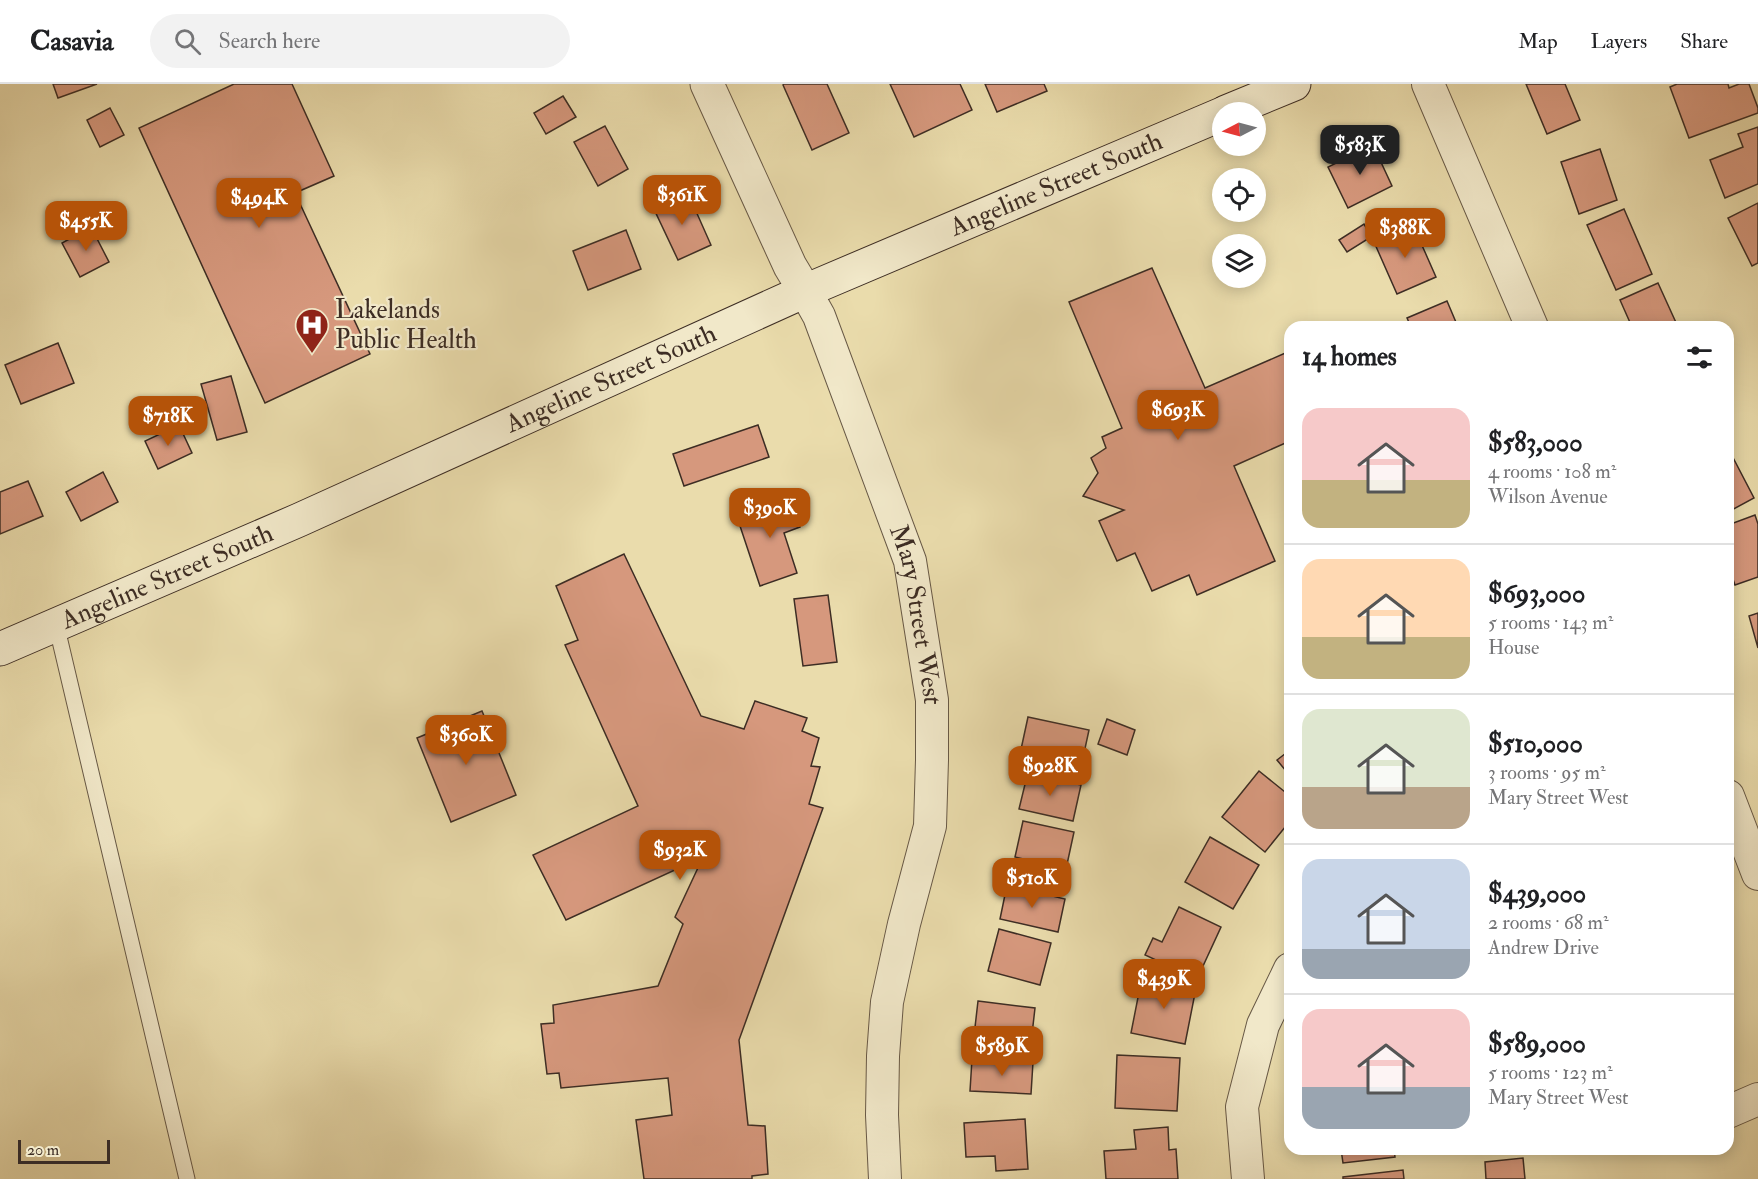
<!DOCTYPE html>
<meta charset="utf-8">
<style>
body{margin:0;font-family:"IM FELL Double Pica",serif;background:#f2f2f2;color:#202124;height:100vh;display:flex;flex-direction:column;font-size:22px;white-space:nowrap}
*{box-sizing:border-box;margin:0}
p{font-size:20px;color:#757577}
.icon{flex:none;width:33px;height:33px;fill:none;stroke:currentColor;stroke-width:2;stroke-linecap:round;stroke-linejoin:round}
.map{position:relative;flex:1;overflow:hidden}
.details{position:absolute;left:1284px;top:237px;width:450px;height:834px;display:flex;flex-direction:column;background:#fff;border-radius:18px;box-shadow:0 3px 15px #0003}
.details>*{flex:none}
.needle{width:39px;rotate:264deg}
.controls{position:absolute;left:1212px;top:18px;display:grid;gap:12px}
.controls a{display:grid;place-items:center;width:54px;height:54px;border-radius:50%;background:#fff;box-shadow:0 3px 15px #0003;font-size:30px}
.scale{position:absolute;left:18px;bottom:15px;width:92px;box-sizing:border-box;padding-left:6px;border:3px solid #3d2d24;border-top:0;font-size:16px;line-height:21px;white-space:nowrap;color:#3d2d24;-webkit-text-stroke:4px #f1e8c9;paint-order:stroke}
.price{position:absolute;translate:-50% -51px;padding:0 14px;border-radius:12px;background:#b45309;color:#fff;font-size:20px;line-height:39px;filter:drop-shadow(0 2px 3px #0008)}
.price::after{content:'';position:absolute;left:50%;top:36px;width:18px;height:14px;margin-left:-9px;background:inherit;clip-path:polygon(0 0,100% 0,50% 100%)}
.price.on{background:#222;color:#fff}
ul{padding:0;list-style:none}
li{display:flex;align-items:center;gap:18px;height:150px;padding:0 18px}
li+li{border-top:2px solid #e0e0e0}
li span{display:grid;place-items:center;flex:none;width:168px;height:120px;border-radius:18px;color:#555}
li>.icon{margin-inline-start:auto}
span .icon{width:72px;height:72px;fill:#fffc;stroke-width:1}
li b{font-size:26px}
h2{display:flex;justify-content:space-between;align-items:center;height:72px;padding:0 18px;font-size:26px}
header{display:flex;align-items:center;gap:36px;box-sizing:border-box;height:84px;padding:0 30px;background:#fff;border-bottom:2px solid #e0e0e0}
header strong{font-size:28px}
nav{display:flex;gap:33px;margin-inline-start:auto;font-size:21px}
.search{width:420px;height:54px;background:#f2f2f2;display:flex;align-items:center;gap:15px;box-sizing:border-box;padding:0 21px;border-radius:33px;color:#757577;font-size:22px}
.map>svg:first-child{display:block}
.building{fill:#d6987d;stroke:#3d2d24;stroke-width:1.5}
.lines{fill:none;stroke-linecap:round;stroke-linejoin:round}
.service-casing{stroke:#685946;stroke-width:17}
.minor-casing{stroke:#685946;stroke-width:34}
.tertiary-casing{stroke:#685946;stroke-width:35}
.secondary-casing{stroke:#3d2d24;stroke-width:35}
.service{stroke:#f1e8c9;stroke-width:15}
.minor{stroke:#f1e8c9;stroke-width:32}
.tertiary{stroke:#f1e8c9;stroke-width:33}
.secondary{stroke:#f1e8c9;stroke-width:33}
.labels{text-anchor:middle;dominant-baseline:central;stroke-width:4.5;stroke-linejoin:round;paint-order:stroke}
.street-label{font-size:26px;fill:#3d2d24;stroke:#f1e8c9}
.poi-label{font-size:26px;fill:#3d2d24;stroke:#f1e8c9;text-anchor:start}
</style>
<header>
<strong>Casavia</strong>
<div class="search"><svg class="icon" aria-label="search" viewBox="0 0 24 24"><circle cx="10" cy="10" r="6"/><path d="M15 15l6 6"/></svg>Search here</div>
<nav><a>Map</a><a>Layers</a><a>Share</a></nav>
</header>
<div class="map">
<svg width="1758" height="1095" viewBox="0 0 1758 1095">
<rect width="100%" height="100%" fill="#eadcac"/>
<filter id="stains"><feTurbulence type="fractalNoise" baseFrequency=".00333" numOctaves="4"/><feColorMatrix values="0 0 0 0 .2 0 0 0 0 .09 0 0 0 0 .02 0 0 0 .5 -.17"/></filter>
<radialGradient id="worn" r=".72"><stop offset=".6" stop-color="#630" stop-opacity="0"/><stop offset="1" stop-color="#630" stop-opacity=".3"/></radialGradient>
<g class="building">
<path d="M53,0H97L58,14Z"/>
<path d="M234,0H292L334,92L295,109L370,270L265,319L139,44Z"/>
<path d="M784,0H827L849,49L812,66L783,1Z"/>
<path d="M890,0H960L972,26L914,53Z"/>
<path d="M985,0H1044L1047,7L997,28Z"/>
<path d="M1526,0H1565L1580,36L1547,50Z"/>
<path d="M1677,0H1728L1729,4L1739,0H1749L1758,24V29L1689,54L1670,3Z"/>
<path d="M563,12L576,33L546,50L534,29Z"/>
<path d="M110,24L124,51L100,63L87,36Z"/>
<path d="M605,42L628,85L598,102L574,58Z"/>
<path d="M1758,43V100L1725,114L1710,76L1743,63L1738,50Z"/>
<path d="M1373,61L1392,102L1348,124L1328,83Z"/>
<path d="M1600,65L1617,116L1579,130L1561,78Z"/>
<path d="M687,107L711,161L678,176L653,123Z"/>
<path d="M1758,119V179L1752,182L1728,134Z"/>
<path d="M1624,125L1652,190L1616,206L1587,141Z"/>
<path d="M1364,140L1371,153L1347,168L1339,156Z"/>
<path d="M1413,141L1436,193L1397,210L1374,158Z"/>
<path d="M91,143L109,178L80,193L62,159Z"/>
<path d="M626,146L641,185L588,206L573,167Z"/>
<path d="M1152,184L1205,304L1290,267V357L1234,382L1275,477L1197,511L1189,491L1152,507L1135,469L1117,477L1099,437L1124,426L1083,412L1098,389L1091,374L1106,364L1102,353L1122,344L1069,218Z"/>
<path d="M1658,199L1678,243H1632L1620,216Z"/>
<path d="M1447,217L1458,243H1411L1407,234Z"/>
<path d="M58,259L74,299L21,320L5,281Z"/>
<path d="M231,292L247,348L217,356L201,300Z"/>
<path d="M179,341L192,369L158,385L145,357Z"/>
<path d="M758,341L769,373L684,402L673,370Z"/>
<path d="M1728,364L1754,414L1728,428Z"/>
<path d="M103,388L118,418L81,437L66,408Z"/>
<path d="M28,397L43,432L0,450V408Z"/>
<path d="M789,412L800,443L784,449L797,489L760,502L736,430Z"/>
<path d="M1755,431L1758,440V493L1735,501L1728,481V441Z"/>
<path d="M624,470L701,632L744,645L755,617L807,634L802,647L819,654L811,682L820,683L809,720L823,724L739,956L748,1041L765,1042L768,1090L752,1092V1095H644L636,1036L672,1031L668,994L561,1004L559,989L547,990L541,940L554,939L553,921L658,902L683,840L675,833L703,773L566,836L533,771L638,722L565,561L578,556L556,502Z"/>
<path d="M828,511L837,578L803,582L794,515Z"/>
<path d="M1758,529V564L1749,532Z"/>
<path d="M482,627L516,711L451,738L417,654Z"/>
<path d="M1028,633L1089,646L1081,683L1020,670Z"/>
<path d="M1107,635L1135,646L1127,671L1098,660Z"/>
<path d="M1290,666V692L1277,676Z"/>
<path d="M1259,687L1290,712V737L1265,768L1222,733Z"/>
<path d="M1028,688L1081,701L1073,737L1019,725Z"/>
<path d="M1023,737L1074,748L1066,785L1015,773Z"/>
<path d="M1210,753L1259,781L1233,825L1185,798Z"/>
<path d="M1007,801L1065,815L1058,848L1000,835Z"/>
<path d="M1179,823L1221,843L1197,895L1145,871L1153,854L1162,858Z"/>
<path d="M999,845L1051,859L1040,901L988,887Z"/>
<path d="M1142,893L1196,904L1185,960L1131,949Z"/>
<path d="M978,917L1035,924L1031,959L974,952Z"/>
<path d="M1117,971L1180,974L1177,1027L1115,1024Z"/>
<path d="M972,975L1033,978L1031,1010L970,1007Z"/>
<path d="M1025,1035L1028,1085L996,1087L995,1072L966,1073L964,1039Z"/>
<path d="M1168,1043L1169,1066L1176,1065L1178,1095H1106L1104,1067L1136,1065L1134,1046Z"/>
<path d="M1341,1065H1394L1395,1073L1343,1079Z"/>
<path d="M1523,1074L1525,1095H1486L1485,1078Z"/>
<path d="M1403,1086L1404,1095H1343V1093Z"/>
</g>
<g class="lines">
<defs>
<path id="service" d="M56,540L187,1095"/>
<g id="minor">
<path d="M1428,0L1532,243"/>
<path id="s1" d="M805,207L819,232L910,477L932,616V676L930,742L904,840L887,918L883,972L882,1031L885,1095"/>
<path d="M1728,712L1758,790"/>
<path d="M1728,1028L1758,1015"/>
<path d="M1248,1095L1242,1023L1263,941L1290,885"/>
</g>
<path id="tertiary" d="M707,0L790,182L805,207"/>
<g id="secondary">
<path d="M1226,28L1294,0"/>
<path id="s2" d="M0,565L299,436L805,207L1222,30"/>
</g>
</defs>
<use href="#service" class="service-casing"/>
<use href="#minor" class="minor-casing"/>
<use href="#tertiary" class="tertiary-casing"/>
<use href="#secondary" class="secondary-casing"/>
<use href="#service" class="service"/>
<use href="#minor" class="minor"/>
<use href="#tertiary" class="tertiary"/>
<use href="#secondary" class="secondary"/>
</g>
<defs>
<symbol id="hospital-pin" viewBox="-11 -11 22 30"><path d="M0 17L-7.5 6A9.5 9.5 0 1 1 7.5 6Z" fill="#8f2418" stroke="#f1e8c9"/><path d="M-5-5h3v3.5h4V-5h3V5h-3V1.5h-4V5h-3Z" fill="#fff"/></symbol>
</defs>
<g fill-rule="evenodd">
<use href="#hospital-pin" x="293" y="222" width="38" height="52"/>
</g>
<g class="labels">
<g class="street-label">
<text stroke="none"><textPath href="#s2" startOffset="1154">Angeline Street South</textPath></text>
<text stroke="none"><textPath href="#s2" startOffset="668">Angeline Street South</textPath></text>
<text stroke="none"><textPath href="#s2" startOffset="182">Angeline Street South</textPath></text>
<text stroke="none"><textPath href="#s1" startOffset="344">Mary Street West</textPath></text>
</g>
<g class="poi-label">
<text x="335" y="226">Lakelands<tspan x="335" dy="30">Public Health</tspan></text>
</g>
</g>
<rect width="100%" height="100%" filter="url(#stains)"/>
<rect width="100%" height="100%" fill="url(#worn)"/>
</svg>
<div class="controls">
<a><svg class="needle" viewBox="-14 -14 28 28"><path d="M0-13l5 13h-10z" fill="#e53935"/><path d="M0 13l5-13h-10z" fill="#757577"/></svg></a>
<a><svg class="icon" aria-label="locate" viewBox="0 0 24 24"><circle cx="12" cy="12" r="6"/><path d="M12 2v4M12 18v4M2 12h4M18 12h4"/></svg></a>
<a><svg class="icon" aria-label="layers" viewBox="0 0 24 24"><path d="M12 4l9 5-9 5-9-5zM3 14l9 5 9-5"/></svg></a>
</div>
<div class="scale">20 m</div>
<b class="price on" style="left:1360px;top:92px">$583K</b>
<b class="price" style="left:682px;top:142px">$361K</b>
<b class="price" style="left:259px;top:145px">$494K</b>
<b class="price" style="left:86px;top:168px">$455K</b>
<b class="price" style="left:1405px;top:175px">$388K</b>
<b class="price" style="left:1178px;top:357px">$693K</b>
<b class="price" style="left:168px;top:363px">$718K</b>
<b class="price" style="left:770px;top:455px">$390K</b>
<b class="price" style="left:466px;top:682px">$360K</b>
<b class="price" style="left:1050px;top:713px">$928K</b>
<b class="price" style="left:680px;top:797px">$932K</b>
<b class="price" style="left:1032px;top:825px">$510K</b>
<b class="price" style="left:1164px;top:926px">$439K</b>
<b class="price" style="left:1002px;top:993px">$589K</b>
<section class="details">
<h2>14 homes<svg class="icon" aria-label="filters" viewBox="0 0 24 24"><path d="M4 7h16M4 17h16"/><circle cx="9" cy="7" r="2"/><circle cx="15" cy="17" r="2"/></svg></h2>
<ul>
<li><span style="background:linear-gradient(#f6c9c9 60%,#c2b280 0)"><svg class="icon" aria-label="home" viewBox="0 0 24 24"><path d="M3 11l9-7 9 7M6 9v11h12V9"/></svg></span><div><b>$583,000</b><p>4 rooms · 108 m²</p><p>Wilson Avenue</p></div></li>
<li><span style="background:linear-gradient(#ffd9b3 65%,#c2b280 0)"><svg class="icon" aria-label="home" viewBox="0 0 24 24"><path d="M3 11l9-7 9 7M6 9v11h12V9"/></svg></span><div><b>$693,000</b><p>5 rooms · 143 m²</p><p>House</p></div></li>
<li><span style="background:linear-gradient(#dfe7d0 65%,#b9a48a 0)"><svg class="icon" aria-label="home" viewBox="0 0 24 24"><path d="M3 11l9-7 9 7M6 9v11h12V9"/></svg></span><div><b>$510,000</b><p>3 rooms · 95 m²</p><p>Mary Street West</p></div></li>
<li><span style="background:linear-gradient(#c9d6e8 75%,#9aa5b1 0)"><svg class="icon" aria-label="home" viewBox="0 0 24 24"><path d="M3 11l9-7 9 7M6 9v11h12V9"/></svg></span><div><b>$439,000</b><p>2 rooms · 68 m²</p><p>Andrew Drive</p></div></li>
<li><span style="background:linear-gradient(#f6c9c9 65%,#9aa5b1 0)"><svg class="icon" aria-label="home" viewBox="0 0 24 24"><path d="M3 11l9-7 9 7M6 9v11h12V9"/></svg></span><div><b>$589,000</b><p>5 rooms · 123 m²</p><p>Mary Street West</p></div></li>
</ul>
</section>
</div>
